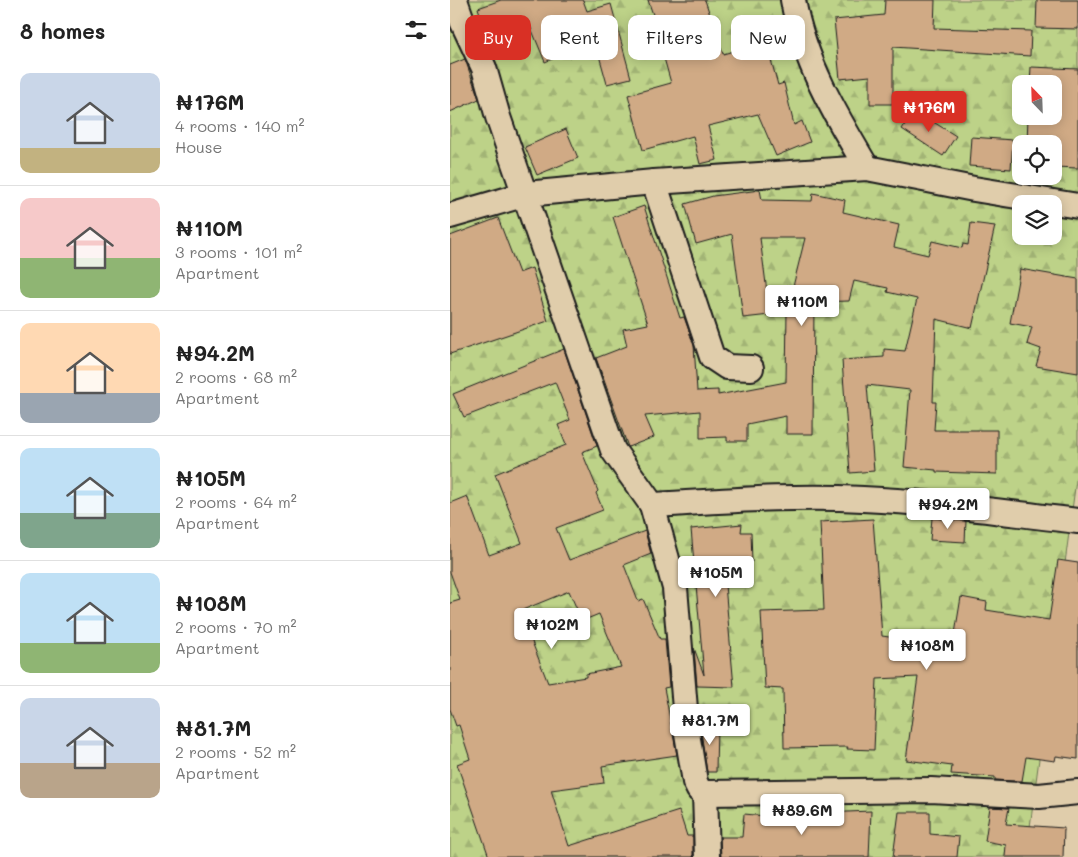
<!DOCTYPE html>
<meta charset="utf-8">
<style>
body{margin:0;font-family:Mali,sans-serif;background:#f2f2f2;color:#222;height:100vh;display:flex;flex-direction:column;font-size:19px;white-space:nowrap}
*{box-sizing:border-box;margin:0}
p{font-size:16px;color:#767676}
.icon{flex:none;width:28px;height:28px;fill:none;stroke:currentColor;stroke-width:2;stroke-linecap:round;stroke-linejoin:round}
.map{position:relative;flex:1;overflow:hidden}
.panel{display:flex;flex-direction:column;background:#fff;width:450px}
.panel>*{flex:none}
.top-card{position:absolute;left:15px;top:15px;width:475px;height:45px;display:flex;gap:10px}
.needle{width:32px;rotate:337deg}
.tools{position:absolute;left:562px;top:75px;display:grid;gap:10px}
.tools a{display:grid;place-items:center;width:50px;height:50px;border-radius:10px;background:#fff;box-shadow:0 2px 12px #0003;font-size:25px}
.price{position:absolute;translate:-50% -42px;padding:0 11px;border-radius:5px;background:#fff;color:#222;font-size:16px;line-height:32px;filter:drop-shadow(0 1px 2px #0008)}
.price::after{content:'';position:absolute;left:50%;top:30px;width:15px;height:11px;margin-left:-8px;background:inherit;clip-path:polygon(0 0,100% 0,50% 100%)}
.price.active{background:#d93025;color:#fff}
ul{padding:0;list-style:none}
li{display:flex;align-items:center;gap:15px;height:125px;padding:0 20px}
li+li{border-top:1px solid #e0e0e0}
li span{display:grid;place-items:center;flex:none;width:140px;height:100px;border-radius:10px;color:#555}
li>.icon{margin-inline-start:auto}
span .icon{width:60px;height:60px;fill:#fffc;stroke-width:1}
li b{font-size:21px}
h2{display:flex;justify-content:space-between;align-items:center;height:60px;padding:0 20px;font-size:21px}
.tag{padding:0 18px;border-radius:10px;background:#fff;box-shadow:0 2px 12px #0003;font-size:18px;line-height:45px}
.tag.active{background:#d93025;color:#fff}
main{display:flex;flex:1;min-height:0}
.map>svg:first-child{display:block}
.forest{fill:url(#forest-firs);stroke:#6c7752;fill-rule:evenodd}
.building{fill:#d0aa85;stroke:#1c1c1c;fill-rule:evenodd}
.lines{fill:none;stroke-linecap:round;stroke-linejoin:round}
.minor-casing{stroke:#1c1c1c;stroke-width:28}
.minor{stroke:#e0cdab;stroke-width:24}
</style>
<main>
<section class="panel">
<h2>8 homes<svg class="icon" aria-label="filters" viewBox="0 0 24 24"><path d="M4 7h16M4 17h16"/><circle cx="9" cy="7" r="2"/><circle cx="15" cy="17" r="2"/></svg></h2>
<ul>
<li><span style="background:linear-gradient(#c9d6e8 75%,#c2b280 0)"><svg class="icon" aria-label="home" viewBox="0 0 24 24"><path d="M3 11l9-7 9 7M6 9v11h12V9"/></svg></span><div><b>₦176M</b><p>4 rooms · 140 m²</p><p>House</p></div></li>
<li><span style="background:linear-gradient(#f6c9c9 60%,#8fb573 0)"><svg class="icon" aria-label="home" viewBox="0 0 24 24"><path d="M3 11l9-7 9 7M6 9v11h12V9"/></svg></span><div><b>₦110M</b><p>3 rooms · 101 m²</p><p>Apartment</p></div></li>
<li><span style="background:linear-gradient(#ffd9b3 70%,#9aa5b1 0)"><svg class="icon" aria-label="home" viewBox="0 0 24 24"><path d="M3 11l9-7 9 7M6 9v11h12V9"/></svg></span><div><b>₦94.2M</b><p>2 rooms · 68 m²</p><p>Apartment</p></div></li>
<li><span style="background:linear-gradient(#bfe0f5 65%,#7fa58c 0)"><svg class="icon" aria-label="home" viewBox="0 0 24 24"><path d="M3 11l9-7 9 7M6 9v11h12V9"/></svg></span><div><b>₦105M</b><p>2 rooms · 64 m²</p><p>Apartment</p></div></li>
<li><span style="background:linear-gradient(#bfe0f5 70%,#8fb573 0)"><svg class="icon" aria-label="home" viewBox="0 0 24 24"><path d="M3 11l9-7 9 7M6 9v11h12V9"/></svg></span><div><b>₦108M</b><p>2 rooms · 70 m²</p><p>Apartment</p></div></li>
<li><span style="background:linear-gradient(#c9d6e8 65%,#b9a48a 0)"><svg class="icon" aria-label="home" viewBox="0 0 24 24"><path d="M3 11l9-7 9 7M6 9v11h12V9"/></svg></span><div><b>₦81.7M</b><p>2 rooms · 52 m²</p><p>Apartment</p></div></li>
</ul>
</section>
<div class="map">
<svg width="628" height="857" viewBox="0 0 628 857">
<defs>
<pattern id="forest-firs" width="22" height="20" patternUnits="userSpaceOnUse" patternTransform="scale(1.25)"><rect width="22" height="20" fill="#bdd288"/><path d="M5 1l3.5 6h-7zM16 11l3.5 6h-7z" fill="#a2b475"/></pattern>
</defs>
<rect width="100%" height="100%" fill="#e0cdab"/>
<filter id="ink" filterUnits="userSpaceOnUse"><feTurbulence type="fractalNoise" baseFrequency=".02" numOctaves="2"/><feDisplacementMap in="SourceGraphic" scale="10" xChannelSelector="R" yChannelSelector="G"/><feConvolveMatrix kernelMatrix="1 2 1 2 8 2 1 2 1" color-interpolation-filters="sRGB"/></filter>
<g filter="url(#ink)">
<path class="forest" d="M0,0H628V465L576,857H0ZM571,84H604V116H571ZM571,144H604V176H571ZM571,204H604V236H571Z"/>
<g class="building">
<path d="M51,0H133L137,11L161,4L181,78L157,84L145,41L95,62L79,23L38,38L28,8Z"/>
<path d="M198,0H255L273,54L316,42L328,85L334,83L344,125L352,121L360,142L326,156L308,114L258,126L267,160L250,164L243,136L193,150L178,95L221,83L212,51L215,50Z"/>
<path d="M435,0H485L484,28L581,31L580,56L443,47V104H420V76L390,79L384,20L434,15Z"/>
<path d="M587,0H628V29L586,28Z"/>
<path d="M15,59L29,99L0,112V65Z"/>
<path d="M581,67L628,69V168L604,167V144H577L578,116H604V84H580Z"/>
<path d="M464,110L506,136L493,156L452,129Z"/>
<path d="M116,129L128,158L87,175L75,147Z"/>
<path d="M521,137L563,140L561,169L519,166Z"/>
<path d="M310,190L312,200L362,201L363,193L395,200L393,212L449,225L444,247L478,255L482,241L512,248L513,244L518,245L521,223L545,226L522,328L486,319L483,402H486L484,430H547V474L486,472V470L454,467L460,390L417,385L424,471L400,473L392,360L434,357V349L455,351L467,299L437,292L438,288L404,281L399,301L364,302L363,434H336V416L297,424V441H277V437L250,438V411L195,416L204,437L178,447L146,358L177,346L173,329L198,324L163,217L194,206L230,318L234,317L244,345L247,391L268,390V395L336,382L337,311L355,238H310L320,315L293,318L282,234L246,244L235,204L263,196Z"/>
<path d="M48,218L69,273L82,268L98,321L0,354V236Z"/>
<path d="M570,269L628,279V373L586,366L591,349L577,344L582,327L560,323Z"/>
<path d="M114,349L147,446L132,452L148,491L146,493L153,510L106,528L119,560L195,531L201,554L174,565L188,601L193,599L210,639H215L219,687L214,688L227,755L152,766L154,783L101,790L119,846L229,811L237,836H243V857H39L7,764L20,759L9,725L6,726L0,709V603L10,600L0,572V503L17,496L39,555L72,543L45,474L116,445L108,425L120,420L105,382L14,417L3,394ZM119,591L132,621L149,614L171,667L136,674V677L98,683L70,611Z"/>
<path d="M482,518L516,521L515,542L480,540Z"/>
<path d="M423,519L432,636L503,646L511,597L537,602L536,610L599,620L608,560L628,563V759L606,756L605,761L576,757L572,781H563L545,780V777L501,774L502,766L456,760L468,677L427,679L424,750L397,749L398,747L334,748L333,689L315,688L311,612L374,610L370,522Z"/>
<path d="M292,524L291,532H301L302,562H273L284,687L247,686L244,648L254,675L241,529Z"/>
<path d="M250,725L267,726L266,772H257Z"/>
<path d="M540,807L559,808L556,824L614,828L613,857H555L556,845L535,841Z"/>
<path d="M351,809V814L421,811L419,857H271L270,837H292L294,814L327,817L326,812Z"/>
<path d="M449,812H480V834L509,837L507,857H443Z"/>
</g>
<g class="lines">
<defs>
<g id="minor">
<path d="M5,0L13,23L34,68L48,117L163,450L202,505C272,501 343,495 413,499C485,502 557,513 628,521"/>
<path d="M343,0C354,62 385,114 417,168"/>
<path d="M204,182L262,357L277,367L301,368"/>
<path d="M0,216L76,194L204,182L417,168L524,189L628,206"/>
<path d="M202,505L225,588L237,733L245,782L249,790L255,793L481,790L589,796L628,792"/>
<path d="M255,793L257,857"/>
</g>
</defs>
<use href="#minor" class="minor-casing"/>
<use href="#minor" class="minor"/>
</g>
</g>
</svg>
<div class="tools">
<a><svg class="needle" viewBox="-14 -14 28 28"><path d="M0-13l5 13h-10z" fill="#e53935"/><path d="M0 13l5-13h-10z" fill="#767676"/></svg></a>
<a><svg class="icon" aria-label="locate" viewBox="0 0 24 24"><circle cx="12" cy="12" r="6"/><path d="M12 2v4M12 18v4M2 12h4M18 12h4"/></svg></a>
<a><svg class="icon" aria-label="layers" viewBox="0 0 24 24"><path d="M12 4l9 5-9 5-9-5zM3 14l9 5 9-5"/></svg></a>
</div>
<b class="price active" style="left:479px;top:133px">₦176M</b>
<b class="price" style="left:352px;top:327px">₦110M</b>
<b class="price" style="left:498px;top:530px">₦94.2M</b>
<b class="price" style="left:266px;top:598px">₦105M</b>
<b class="price" style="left:102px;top:650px">₦102M</b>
<b class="price" style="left:477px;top:671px">₦108M</b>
<b class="price" style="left:260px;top:746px">₦81.7M</b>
<b class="price" style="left:352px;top:836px">₦89.6M</b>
<div class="top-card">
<a class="tag active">Buy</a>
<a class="tag">Rent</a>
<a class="tag">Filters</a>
<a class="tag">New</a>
</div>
</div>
</main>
